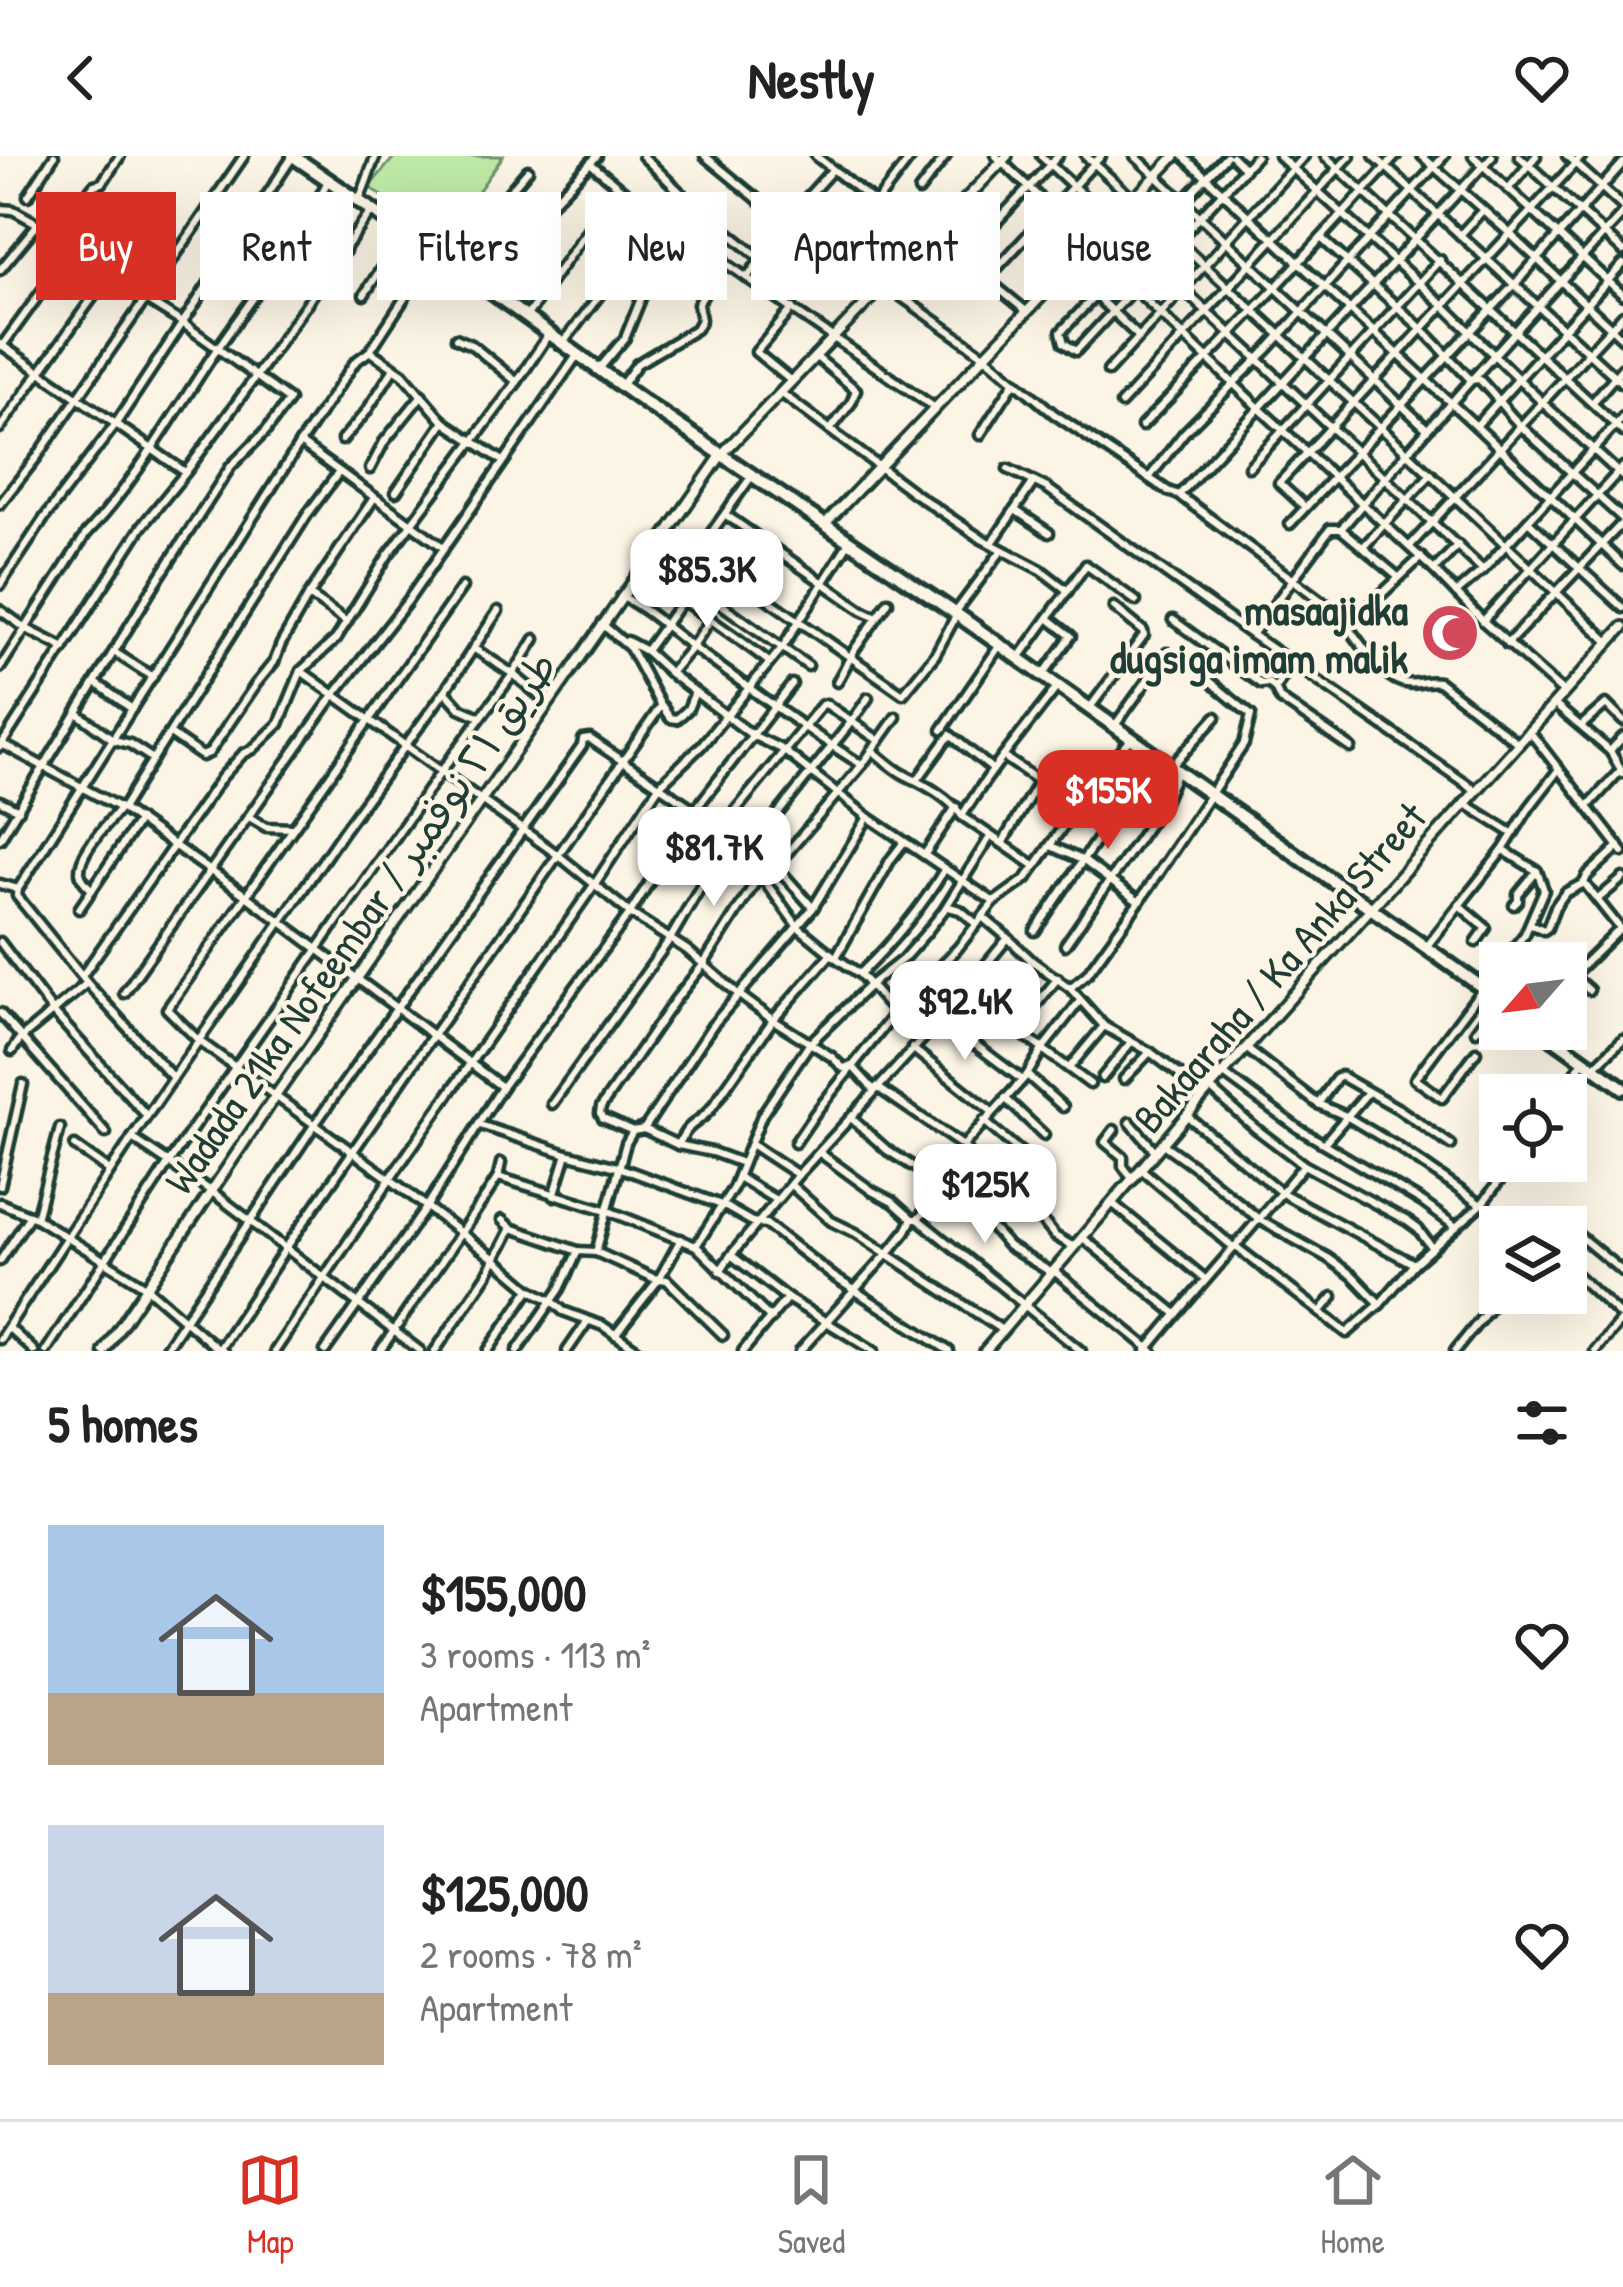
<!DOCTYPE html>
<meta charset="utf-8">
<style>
body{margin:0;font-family:"Patrick Hand","Playpen Sans Arabic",sans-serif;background:#f2f2f2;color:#222;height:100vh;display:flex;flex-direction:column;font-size:45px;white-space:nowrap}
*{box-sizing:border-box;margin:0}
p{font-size:39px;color:#767676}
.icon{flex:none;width:66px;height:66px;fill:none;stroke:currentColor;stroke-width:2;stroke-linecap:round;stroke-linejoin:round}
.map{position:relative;height:1195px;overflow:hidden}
.side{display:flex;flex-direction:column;background:#fff;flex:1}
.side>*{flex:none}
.guide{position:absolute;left:36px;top:36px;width:1551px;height:108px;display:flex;gap:24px}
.needle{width:78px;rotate:242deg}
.tools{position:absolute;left:1479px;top:786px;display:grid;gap:24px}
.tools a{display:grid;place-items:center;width:108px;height:108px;border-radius:0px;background:#fff;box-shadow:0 12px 48px #0002;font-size:60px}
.price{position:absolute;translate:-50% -102px;padding:0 27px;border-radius:24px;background:#fff;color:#222;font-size:39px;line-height:78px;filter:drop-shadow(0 3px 6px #0008)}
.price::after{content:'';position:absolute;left:50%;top:72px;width:36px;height:27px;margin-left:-18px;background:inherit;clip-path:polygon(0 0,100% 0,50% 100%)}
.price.selected{background:#d93025;color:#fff}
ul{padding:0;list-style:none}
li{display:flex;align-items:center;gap:36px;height:300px;padding:0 48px}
li span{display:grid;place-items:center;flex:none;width:336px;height:240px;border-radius:0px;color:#555}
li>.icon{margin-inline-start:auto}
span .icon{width:144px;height:144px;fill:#fffc;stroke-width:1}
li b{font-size:51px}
h2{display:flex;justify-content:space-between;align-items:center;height:144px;padding:0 48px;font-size:51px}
.chip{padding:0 42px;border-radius:0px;background:#fff;box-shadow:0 12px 48px #0002;font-size:42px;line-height:108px}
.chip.selected{background:#d93025;color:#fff}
header{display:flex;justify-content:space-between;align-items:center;height:156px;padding:0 48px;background:#fff;font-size:54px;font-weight:700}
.tab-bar{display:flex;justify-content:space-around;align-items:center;height:168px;border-top:3px solid #e0e0e0;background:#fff;font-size:33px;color:#767676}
.tab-bar a{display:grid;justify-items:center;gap:6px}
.tab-bar .selected{color:#d93025}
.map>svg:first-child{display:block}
.green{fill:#bde8a5;stroke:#6e926c;stroke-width:3}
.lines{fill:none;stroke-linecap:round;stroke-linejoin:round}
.minor-casing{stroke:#1f3d34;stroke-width:15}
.tertiary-casing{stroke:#1f3d34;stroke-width:16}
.primary-casing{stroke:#1f3d34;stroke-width:20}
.minor{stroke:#fcf5e5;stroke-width:6}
.tertiary{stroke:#fcf5e5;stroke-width:8}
.primary{stroke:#fcf5e5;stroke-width:10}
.labels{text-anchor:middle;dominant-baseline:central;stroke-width:9;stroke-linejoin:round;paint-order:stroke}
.poi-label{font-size:42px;font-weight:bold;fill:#1f3d34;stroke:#fcf5e5;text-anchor:end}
.street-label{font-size:42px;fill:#1f3d34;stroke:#fcf5e5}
</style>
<header><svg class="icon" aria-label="back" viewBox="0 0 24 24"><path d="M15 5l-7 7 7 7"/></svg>Nestly<svg class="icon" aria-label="heart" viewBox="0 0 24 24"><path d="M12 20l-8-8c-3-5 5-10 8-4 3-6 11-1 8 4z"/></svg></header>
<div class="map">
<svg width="1623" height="1195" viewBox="0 0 1623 1195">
<rect width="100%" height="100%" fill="#fcf5e5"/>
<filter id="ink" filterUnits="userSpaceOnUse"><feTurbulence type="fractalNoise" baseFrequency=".00833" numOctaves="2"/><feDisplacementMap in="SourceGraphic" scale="24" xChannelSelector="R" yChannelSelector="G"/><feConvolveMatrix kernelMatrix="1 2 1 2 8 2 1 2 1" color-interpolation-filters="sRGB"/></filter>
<g filter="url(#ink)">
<path class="green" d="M395,0H503L445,83L369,31Z"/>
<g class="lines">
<defs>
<g id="minor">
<path d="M643,0L688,44L760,102"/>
<path d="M705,0L785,66"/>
<path d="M816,0L925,86"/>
<path d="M996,0L1259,252L1434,414L1483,465L1564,537"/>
<path d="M1041,0L1483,414"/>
<path d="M1086,0L1407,296L1609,486"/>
<path d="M1135,0L1426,272"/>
<path d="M1183,0L1476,270L1623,409"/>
<path d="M1226,0L1061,176L1064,187L1076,195L1256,0"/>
<path d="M1232,0L1245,13"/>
<path d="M1279,0L1444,150L1543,247L1623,321"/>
<path d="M1325,0L1623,276"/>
<path d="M1374,0L1623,228"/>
<path d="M1422,0L1507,75L1623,183"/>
<path d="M1473,0L1623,139"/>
<path d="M1519,0L1623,95"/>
<path d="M1567,0L1623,51"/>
<path d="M590,7L633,43L935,252"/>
<path d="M1508,33L1536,0"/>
<path d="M919,35L946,0"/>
<path d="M28,40L54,0"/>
<path d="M504,43L530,66"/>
<path d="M358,45C366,30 369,15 376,0"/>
<path d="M876,47L912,0"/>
<path d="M0,53L13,54L33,65L70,96L181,166L289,244L266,275L231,310L150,436L0,683"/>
<path d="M307,67L345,95"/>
<path d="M786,70L840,114L869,143"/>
<path d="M850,74L900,112"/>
<path d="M1460,79L1482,55"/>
<path d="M53,80L94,29L102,27L120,0"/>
<path d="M929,82L987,123L1026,155"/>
<path d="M1321,82L1422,173L1471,224L1479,223C1495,239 1506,256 1523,272C1556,303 1590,333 1623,363"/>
<path d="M462,91L528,14"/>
<path d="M965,109L973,91L1058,0"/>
<path d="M0,114L37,69"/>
<path d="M748,120L786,70L785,66L832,14"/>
<path d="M987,123L1101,0"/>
<path d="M476,125L597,0"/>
<path d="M885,129L985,200L1054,258L1168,335L1179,339L1335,455C1355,475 1374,516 1401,526C1415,531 1426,523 1439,526L1519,588"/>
<path d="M364,139L404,77"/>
<path d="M1097,141L1138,180"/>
<path d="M526,161L593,66"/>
<path d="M456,182L473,190L517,226"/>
<path d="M563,187L639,87L655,59"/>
<path d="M0,188L185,316"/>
<path d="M2,190L70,96"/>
<path d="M370,195L403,218L444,266L503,305"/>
<path d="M815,200L856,234L851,247L830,274"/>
<path d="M599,213L625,182L653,113"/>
<path d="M1108,215L1304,0"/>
<path d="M791,225L756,196L793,152"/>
<path d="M621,230L637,208L696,173L701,164L698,148L725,104"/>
<path d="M781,237L914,337L980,382L1041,414L1068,435"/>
<path d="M1592,247L1623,211"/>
<path d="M1121,248L1350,0"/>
<path d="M1142,270L1277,130L1396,0"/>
<path d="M1476,270L1623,108"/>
<path d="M0,272L108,120"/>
<path d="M980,279L1015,225"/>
<path d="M342,284L366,256L393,214"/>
<path d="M300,287L443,391"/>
<path d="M1249,311L1440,104"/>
<path d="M370,313L384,286L422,239"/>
<path d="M1008,313L1047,332L1252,479L1475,634"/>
<path d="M751,321L687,411L686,421L694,429L808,510"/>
<path d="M1149,322L1184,277L1267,194L1444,0"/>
<path d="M396,336L444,266"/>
<path d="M1179,339L1492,0"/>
<path d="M0,348L37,301L244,0"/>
<path d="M1305,351L1279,327L1582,0"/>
<path d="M1015,354L1049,377"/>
<path d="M726,359L862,454L877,461"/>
<path d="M1528,365L1623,452"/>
<path d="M1290,368L1515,128L1623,7"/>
<path d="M1342,374L1398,421"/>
<path d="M992,387L1033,327"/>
<path d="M1364,390L1431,318"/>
<path d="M1410,390L1623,159"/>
<path d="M699,395L903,538L935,499L957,458"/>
<path d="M641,414C683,446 727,473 769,506"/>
<path d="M1434,414L1458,389"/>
<path d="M0,429L45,361L115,269L293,0"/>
<path d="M462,431L167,853L199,885L390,1023L496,1104L530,1133L552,1145L563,1155L603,1170L639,1195"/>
<path d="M1456,437L1483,414L1623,261"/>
<path d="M309,439L347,466"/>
<path d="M621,441C638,445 673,477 690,489C746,530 803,572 862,609"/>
<path d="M0,454L25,472L64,492"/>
<path d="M955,457L1002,394"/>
<path d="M1173,464L1261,528L1268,527L1275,532L1280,543L1351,592"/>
<path d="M1483,465L1623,311"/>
<path d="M1349,469L1421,401"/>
<path d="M1252,479L1330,373H1341C1433,265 1528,161 1623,57"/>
<path d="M627,485L646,495L670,517L752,579L783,594L868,661L994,746"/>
<path d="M1507,488L1623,366"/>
<path d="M473,492L513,518L548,547"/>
<path d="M646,495L682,445"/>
<path d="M114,496L153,521"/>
<path d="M1019,502L1086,409L1136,445"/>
<path d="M0,512L86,378C137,324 174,257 215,196C254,139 297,86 328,25"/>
<path d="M301,515L558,699L630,757L687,794L738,838L773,864L832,901L843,912L852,910L874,934"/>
<path d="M670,517L692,491L711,463"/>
<path d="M1043,519L1071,480L1048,462"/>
<path d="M837,526L855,493L888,446"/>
<path d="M96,527L132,553"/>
<path d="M1275,532L1293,507"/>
<path d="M445,535L460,552L480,561"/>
<path d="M1555,549L1610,595L1623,617"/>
<path d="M662,550L670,562L677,563L688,553L695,536"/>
<path d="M1089,553L1144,479L1143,475L1114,451"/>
<path d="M77,557L114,584L130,588L153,603L307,359L339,316"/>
<path d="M1116,568L1167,497"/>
<path d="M1581,570L1606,548L1623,565"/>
<path d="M942,574L1000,489"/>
<path d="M1530,576L1623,696"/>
<path d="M170,578L202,600L209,597L256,528L274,506L281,488L309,439L374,342"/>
<path d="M2,588L122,653L245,739L502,931"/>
<path d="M0,591L142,370L186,316L256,220L372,54"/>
<path d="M872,594C882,602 893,613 905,619C925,629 948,640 962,660L1035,710"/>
<path d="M1610,595L1623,581"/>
<path d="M1004,601L1077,651"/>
<path d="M1171,611L1216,561"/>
<path d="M918,623L950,579L991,612"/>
<path d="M0,645L19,654"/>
<path d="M1464,647L1512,677"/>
<path d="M1589,649L1620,615"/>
<path d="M122,653L153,603"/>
<path d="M962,660C990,614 1025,573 1058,530"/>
<path d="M249,661L266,671L293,672"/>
<path d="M1003,686L1040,623"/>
<path d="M752,690L852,565L868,542"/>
<path d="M1051,690L1084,705L1139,746"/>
<path d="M925,698L956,651"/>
<path d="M776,710L862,609L896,561"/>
<path d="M761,720L798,771L836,802L860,818L895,857"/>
<path d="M1584,727L1623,776"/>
<path d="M0,728L18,733"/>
<path d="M92,734C87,729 81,724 80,716C79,696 107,669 119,653"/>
<path d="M1598,743L1623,722"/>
<path d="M1459,749L1486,772L1476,786"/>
<path d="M1514,749L1518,745V738L1537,715"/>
<path d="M949,751L960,754L977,768"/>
<path d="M79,753L139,664"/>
<path d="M1530,768L1544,774L1547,772L1555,751L1565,737L1584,727L1587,720L1619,690"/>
<path d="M1035,775L1117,654L1157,602"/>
<path d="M1008,782L1032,805L1070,832L1104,870L1150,896L1205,938"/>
<path d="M0,786L54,857L147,960"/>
<path d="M1065,789L1163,648L1177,616"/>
<path d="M1427,790L1503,694L1529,652L1559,613"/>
<path d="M836,801L891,703L904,686"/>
<path d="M1502,807L1525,778L1544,734L1537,715L1503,694"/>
<path d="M860,818C893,786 921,753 944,714"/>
<path d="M1572,819L1589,834"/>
<path d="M82,820L222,621L243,598L253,593L279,568L301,515L336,483L388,399L517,226L549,178"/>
<path d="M1058,822L1018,871V875L1090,928"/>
<path d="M1566,826L1620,773"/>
<path d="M1070,832L1087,818L1139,746L1244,588L1251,559L1206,522"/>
<path d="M124,837L334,539L407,446L578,198"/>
<path d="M992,853L1032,805"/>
<path d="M0,857L106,977"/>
<path d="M941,863L1021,923"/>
<path d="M1476,875L1499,844"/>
<path d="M912,892L991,955"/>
<path d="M1247,893L1318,948L1346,960L1398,991L1481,1049"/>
<path d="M12,895L21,882L87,827"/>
<path d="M1476,896L1442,942L1415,923L1500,809"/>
<path d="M1596,909L1623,883"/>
<path d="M1069,912L1104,870"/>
<path d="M1224,918L1299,973L1422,1046L1456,1071"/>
<path d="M1027,919L1063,951"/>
<path d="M173,922L344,674L445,535L498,455"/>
<path d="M1102,922L1131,886"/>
<path d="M1124,923L1150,896"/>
<path d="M877,931L963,990"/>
<path d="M1210,932L1255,972L1304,1009L1407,1065L1418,1073L1432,1092"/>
<path d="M1562,939L1582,906"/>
<path d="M1005,942L1044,979"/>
<path d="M552,948L670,783L723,692L727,665L822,549L826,548L878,584"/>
<path d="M1318,948L1336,923L1341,920L1399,953L1451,989"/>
<path d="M1187,960L1282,1037L1414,1108"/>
<path d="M851,962L887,994L968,1045L1008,1090L1052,1117"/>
<path d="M984,965L1024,999"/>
<path d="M1130,966L1156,996"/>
<path d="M480,969L567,998L621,1012L724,1050L752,1066L766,1068L834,1121L949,1195"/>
<path d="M644,973L712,870L813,752L868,661"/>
<path d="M1114,974L1105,986L1123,1001V1010L1133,1024"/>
<path d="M795,987L816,956L895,857L958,792L994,746L1026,723L1077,651L1131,583"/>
<path d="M1324,987L1368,936"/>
<path d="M751,988L798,1019"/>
<path d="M1163,988L1198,1013L1260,1064L1328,1102L1353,1120L1380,1148"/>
<path d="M678,989C690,964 694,971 710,954L773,864L831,798"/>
<path d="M75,990L110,1015"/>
<path d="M820,997L872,1035L893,1046L912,1063"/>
<path d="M972,1000L997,1021"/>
<path d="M742,1007L712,996L678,989L644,973L633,975L603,962L600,957L601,951L675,844L703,809L765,711L776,710L813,752"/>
<path d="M1141,1013L1233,1091"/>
<path d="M498,1021L606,1054L696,1090L771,1163"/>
<path d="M738,1021L776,1044"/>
<path d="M791,1029L831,1065L856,1077L1002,1174"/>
<path d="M0,1030L23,928"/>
<path d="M1018,1035L1055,1080L1074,1091"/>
<path d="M554,1040L567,998"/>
<path d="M0,1047L36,1062L146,1131L219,1194"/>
<path d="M1112,1047L1205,1123"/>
<path d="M36,1062L60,972"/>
<path d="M1009,1062L1025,1045"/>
<path d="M918,1063L1081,1195"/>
<path d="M502,1064L511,1072L578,1095L596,1096L653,1122L667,1124L723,1179"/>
<path d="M1566,1073L1572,1074L1623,1116"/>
<path d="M1083,1082L1175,1157"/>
<path d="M696,1090L733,1032L762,959L810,887L869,830L903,803L926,777L944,754L990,681"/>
<path d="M1235,1090L1347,1177L1380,1148L1414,1108L1481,1049L1515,1005"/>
<path d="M596,1096L626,987L633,975"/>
<path d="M731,1099L787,1142L874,1195"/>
<path d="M0,1105L30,1059"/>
<path d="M1566,1109L1623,1162L1595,1195"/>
<path d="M720,1115L731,1099L798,1019L941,863L1008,782L983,761"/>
<path d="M1054,1115L1152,1195"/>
<path d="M1320,1156L1333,1141"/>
<path d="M8,1171L34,1195"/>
<path d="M615,1179L659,1123L681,1083"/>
<path d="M0,1183L132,982"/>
<path d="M46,1195L168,1008L440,617L513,518L535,483"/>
<path d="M164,1195L315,968L582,590L583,584L590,583L695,654"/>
<path d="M223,1195L220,1192L286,1092L661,550L630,492L602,468"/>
<path d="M275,1195L390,1023L594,729L659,630L701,590L782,492L848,388"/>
<path d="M325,1195L426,1052L502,931L630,757L695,654L792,528"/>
<path d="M380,1195L486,1040L498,1021L501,1007"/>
<path d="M420,1195L211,1035L132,982L173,922L87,827L17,740L18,733L300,287L355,206L370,195L434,97"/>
<path d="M435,1195L487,1119L511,1072"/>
<path d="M488,1195L530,1133"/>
<path d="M517,1195L560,1133L578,1095"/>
<path d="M567,1195L587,1166"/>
<path d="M743,1195L787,1142"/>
<path d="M800,1195L888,1097L906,1075L912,1063H918L972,1000L963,990L1027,919L1043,892L1079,846"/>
<path d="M1146,1195C1197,1132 1252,1073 1303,1010"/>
<path d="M1455,1195L1502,1137"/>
</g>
<g id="tertiary">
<path d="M825,368L1175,0"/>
<path d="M104,1195L276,939L722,298L1007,0"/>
<path d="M985,1195L1210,932L1623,471"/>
</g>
<g id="primary">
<path d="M293,0L476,125L644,246L955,457L1500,844"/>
<path d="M1540,873L1623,932"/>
</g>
</defs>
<use href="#minor" class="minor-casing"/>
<use href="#tertiary" class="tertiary-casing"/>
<use href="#primary" class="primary-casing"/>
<use href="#minor" class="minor"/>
<use href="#tertiary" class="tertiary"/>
<use href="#primary" class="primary"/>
</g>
</g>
<defs>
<symbol id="mosque-disc" viewBox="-11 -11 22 22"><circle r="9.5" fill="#d1495b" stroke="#fcf5e5"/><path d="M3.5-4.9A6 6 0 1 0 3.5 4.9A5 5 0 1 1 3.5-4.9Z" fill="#fff"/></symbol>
</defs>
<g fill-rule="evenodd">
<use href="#mosque-disc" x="1417" y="444" width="66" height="66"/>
</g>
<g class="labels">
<g class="poi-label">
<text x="1408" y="453">masaajidka<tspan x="1408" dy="48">dugsiga imam malik</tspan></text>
</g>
<g class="street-label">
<text transform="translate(360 766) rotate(-55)">Wadada 21ka Nofeembar / طريق ٢١ نوفمبر</text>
<text transform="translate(1279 811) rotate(-49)">Bakaaraha / Ka Anka Street</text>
</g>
</g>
</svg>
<div class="tools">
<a><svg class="needle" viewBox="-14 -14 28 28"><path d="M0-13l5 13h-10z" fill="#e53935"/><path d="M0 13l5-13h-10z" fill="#767676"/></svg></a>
<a><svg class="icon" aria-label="locate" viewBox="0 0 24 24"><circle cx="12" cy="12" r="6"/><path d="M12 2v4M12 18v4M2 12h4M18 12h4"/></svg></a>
<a><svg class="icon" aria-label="layers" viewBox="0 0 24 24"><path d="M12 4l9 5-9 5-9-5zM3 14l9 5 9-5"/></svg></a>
</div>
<b class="price" style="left:707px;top:475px">$85.3K</b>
<b class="price selected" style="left:1108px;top:696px">$155K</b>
<b class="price" style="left:714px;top:753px">$81.7K</b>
<b class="price" style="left:965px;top:907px">$92.4K</b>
<b class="price" style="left:985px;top:1090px">$125K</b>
<div class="guide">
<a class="chip selected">Buy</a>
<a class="chip">Rent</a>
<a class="chip">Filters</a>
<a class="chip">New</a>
<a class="chip">Apartment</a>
<a class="chip">House</a>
</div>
</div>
<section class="side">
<h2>5 homes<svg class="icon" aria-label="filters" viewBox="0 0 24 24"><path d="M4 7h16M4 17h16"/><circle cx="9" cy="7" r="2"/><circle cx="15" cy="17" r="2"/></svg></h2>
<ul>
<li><span style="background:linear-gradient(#a9c7e8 70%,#b9a48a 0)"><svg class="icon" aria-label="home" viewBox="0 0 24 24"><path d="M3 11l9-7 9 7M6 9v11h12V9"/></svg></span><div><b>$155,000</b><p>3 rooms · 113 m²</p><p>Apartment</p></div><svg class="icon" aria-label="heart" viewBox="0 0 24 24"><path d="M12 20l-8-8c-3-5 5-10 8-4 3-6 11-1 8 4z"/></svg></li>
<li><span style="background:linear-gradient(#c9d6e8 70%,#b9a48a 0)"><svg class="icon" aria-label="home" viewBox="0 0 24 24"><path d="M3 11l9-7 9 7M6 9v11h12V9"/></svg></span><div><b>$125,000</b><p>2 rooms · 78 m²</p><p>Apartment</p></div><svg class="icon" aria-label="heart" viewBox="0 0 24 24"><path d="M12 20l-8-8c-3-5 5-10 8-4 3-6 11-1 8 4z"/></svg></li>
</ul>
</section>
<nav class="tab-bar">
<a class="selected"><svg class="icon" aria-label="map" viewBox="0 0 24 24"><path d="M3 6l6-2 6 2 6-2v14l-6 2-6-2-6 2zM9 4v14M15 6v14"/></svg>Map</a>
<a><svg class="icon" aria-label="saved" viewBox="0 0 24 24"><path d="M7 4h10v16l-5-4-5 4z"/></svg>Saved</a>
<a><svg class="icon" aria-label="home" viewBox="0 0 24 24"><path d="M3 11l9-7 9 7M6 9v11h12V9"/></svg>Home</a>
</nav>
